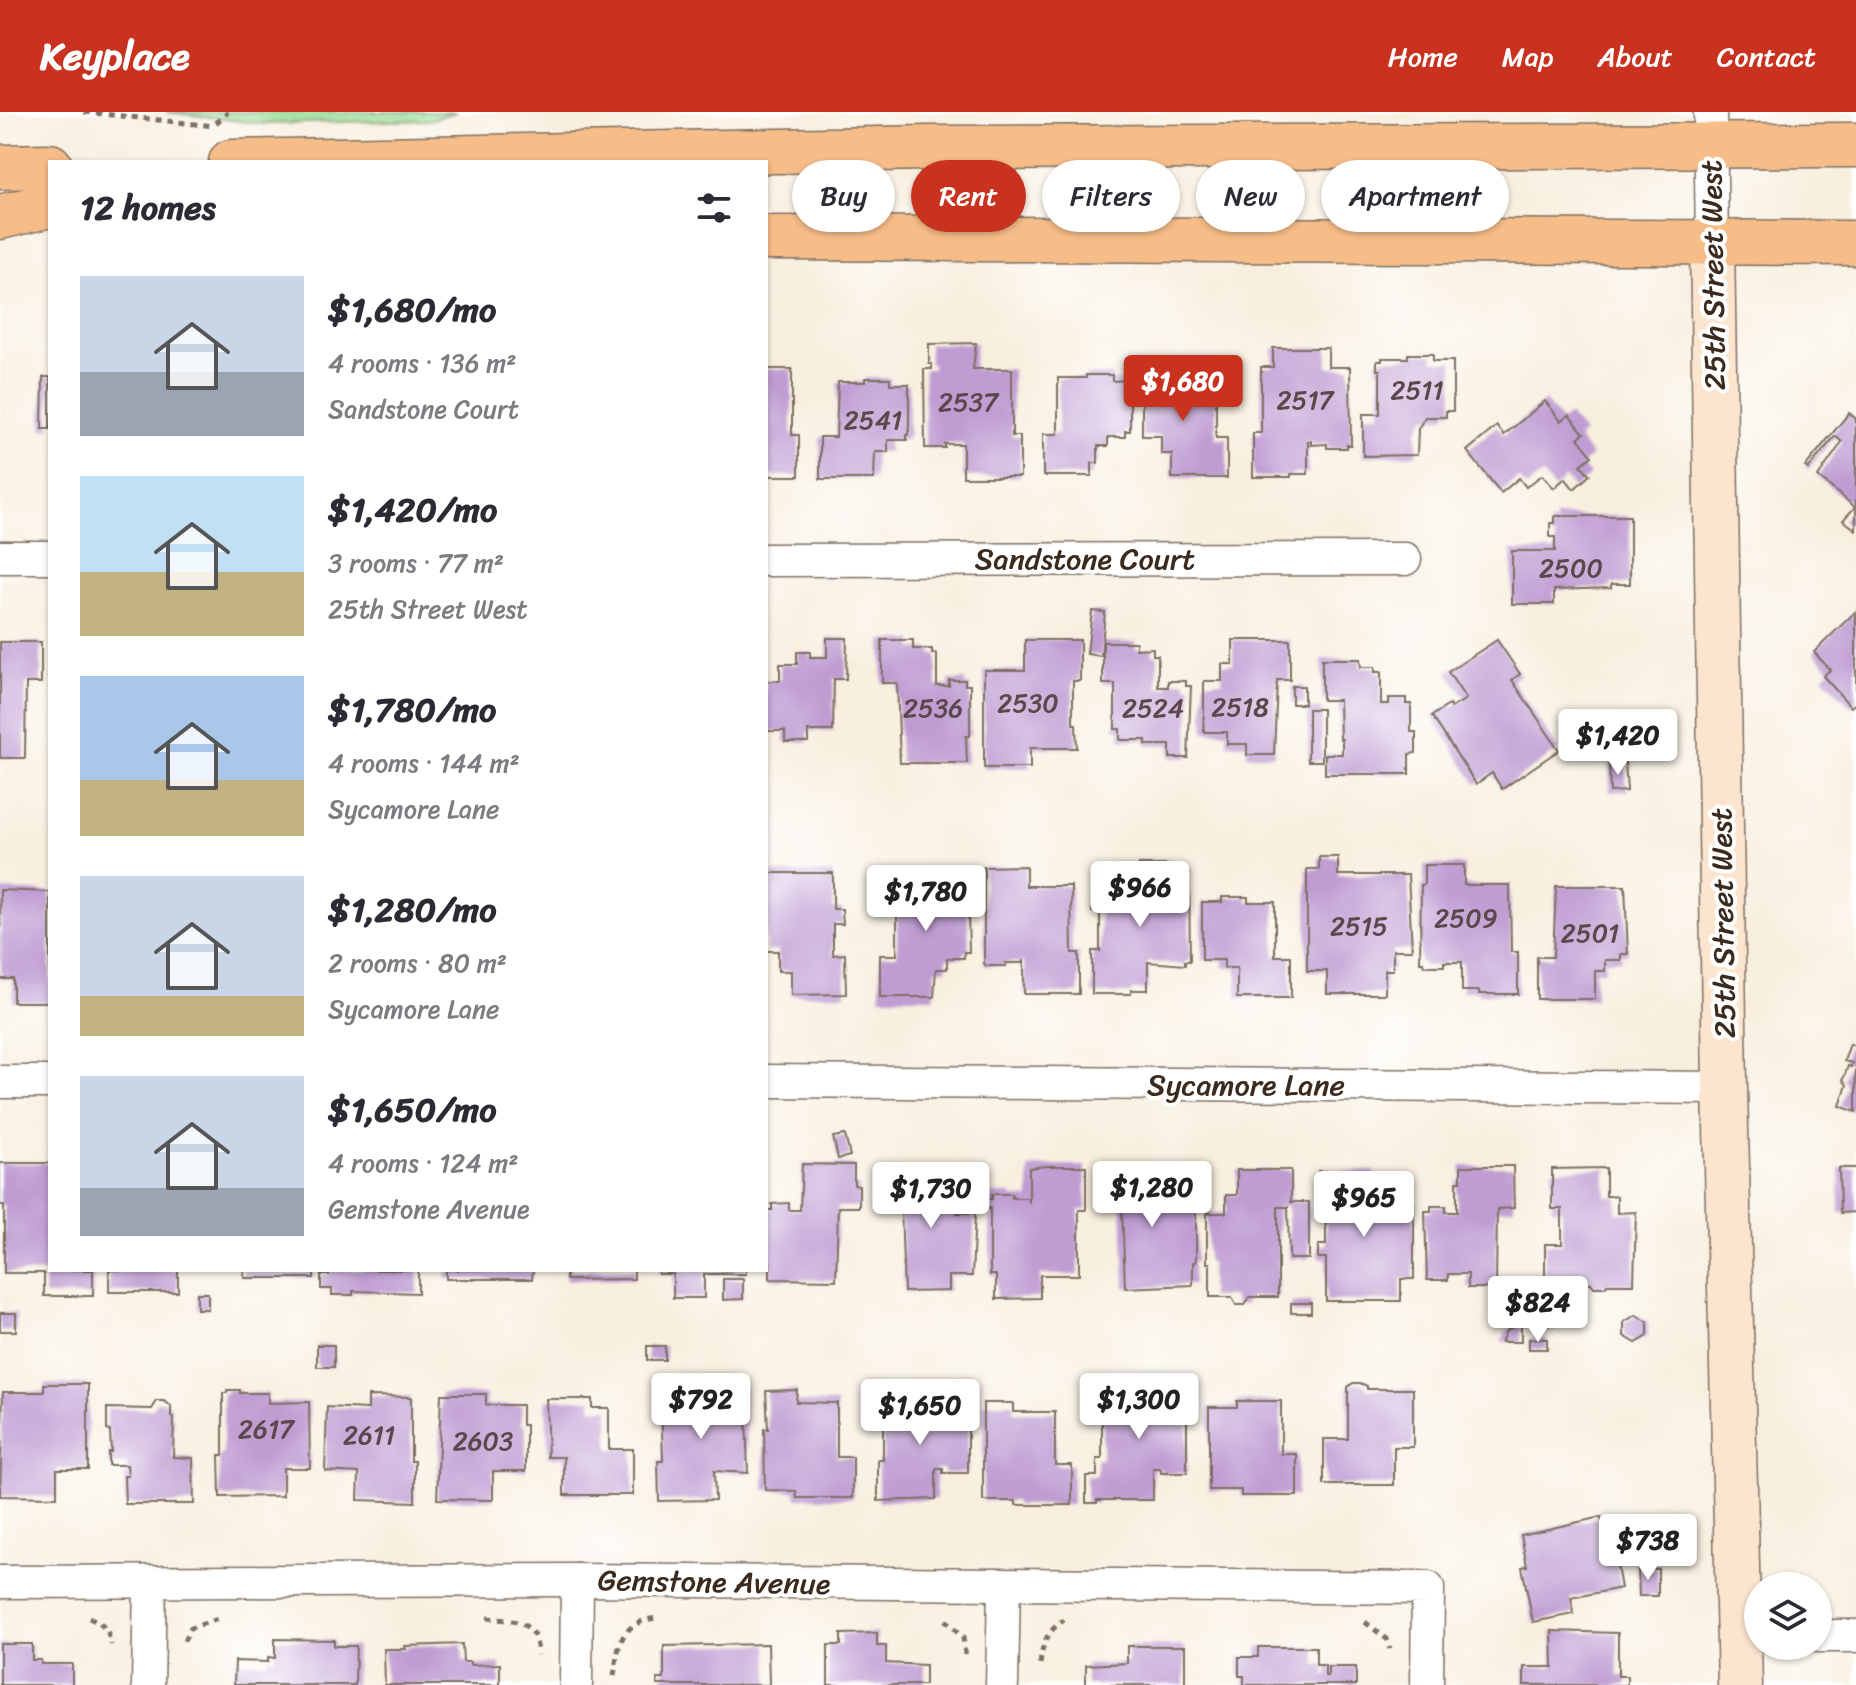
<!DOCTYPE html>
<meta charset="utf-8">
<style>
body{margin:0;font-family:Sriracha,sans-serif;background:#f7f7f7;color:#2b2b33;height:100vh;display:flex;flex-direction:column;font-size:30px;white-space:nowrap}
*{box-sizing:border-box;margin:0}
p{font-size:26px;color:#7c7c81}
.icon{flex:none;width:44px;height:44px;fill:none;stroke:currentColor;stroke-width:2;stroke-linecap:round;stroke-linejoin:round}
.map{position:relative;flex:1;overflow:hidden}
.side{position:absolute;left:48px;top:48px;width:720px;height:1112px;display:flex;flex-direction:column;background:#fff;border-radius:0px;box-shadow:0 2px 6px #0004}
.side>*{flex:none}
.top-card{position:absolute;left:792px;top:48px;width:760px;height:72px;display:flex;gap:16px}
.fabs{position:absolute;left:1744px;top:1460px;display:grid;gap:16px}
.fabs a{display:grid;place-items:center;width:88px;height:88px;border-radius:50%;background:#fff;box-shadow:0 2px 6px #0004;font-size:40px}
.price{position:absolute;translate:-50% -68px;padding:0 18px;border-radius:8px;background:#fff;color:#222;font-size:26px;line-height:52px;filter:drop-shadow(0 2px 4px #0008)}
.price::after{content:'';position:absolute;left:50%;top:48px;width:24px;height:18px;margin-left:-12px;background:inherit;clip-path:polygon(0 0,100% 0,50% 100%)}
.price.on{background:#c8321e;color:#fff}
ul{padding:0;list-style:none}
li{display:flex;align-items:center;gap:24px;height:200px;padding:0 32px}
li span{display:grid;place-items:center;flex:none;width:224px;height:160px;border-radius:0px;color:#555}
li>.icon{margin-inline-start:auto}
span .icon{width:96px;height:96px;fill:#fffc;stroke-width:1}
li b{font-size:34px}
h2{display:flex;justify-content:space-between;align-items:center;height:96px;padding:0 32px;font-size:34px}
.pill{padding:0 28px;border-radius:36px;background:#fff;box-shadow:0 2px 6px #0004;font-size:28px;line-height:72px}
.pill.on{background:#c8321e;color:#fff}
header{display:flex;align-items:center;gap:48px;box-sizing:border-box;height:112px;padding:0 40px;background:#c8321e;color:#fff}
header strong{font-size:38px}
nav{display:flex;gap:44px;margin-inline-start:auto;font-size:28px}
.map>svg:first-child{display:block}
.park{fill:#98db92;stroke:#6a8258;stroke-width:2}
.building{fill:#bf9dd3}
.lines{fill:none;stroke-linecap:round;stroke-linejoin:round}
.minor-casing{stroke:#7d6f62;stroke-width:35}
.secondary-casing{stroke:#7d6f62;stroke-width:47}
.primary-casing{stroke:#7d6f62;stroke-width:47}
.path{stroke:#7d6f62;stroke-width:5;stroke-dasharray:6 6;stroke-linecap:butt}
.minor{stroke:#fff;stroke-width:32}
.secondary{stroke:#fce5cf;stroke-width:44}
.primary{stroke:#f7bd88;stroke-width:44}
.labels{text-anchor:middle;dominant-baseline:central;stroke-width:8;stroke-linejoin:round;paint-order:stroke}
.number-label{font-size:26px;fill:#5c474b}
.street-label{font-size:30px;fill:#3b2a1e;stroke:#fff}
</style>
<header>
<strong>Keyplace</strong>
<nav><a>Home</a><a>Map</a><a>About</a><a>Contact</a></nav>
</header>
<div class="map">
<svg width="1856" height="1573" viewBox="0 0 1856 1573">
<rect width="100%" height="100%" fill="#fff"/>
<filter id="ink" filterUnits="userSpaceOnUse"><feTurbulence type="fractalNoise" baseFrequency=".0125" numOctaves="2"/><feDisplacementMap in="SourceGraphic" scale="16" xChannelSelector="R" yChannelSelector="G"/><feConvolveMatrix kernelMatrix="1 2 1 2 8 2 1 2 1" color-interpolation-filters="sRGB"/></filter>
<filter id="wash" filterUnits="userSpaceOnUse"><feTurbulence type="fractalNoise" baseFrequency=".006" numOctaves="4" result="noise"/><feDisplacementMap in="SourceGraphic" scale="32" xChannelSelector="R" yChannelSelector="G"/><feGaussianBlur stdDeviation="1.8" result="paint"/><feColorMatrix in="noise" values="0 0 0 0 0 0 0 0 0 0 0 0 0 0 0 0 0 1.4 0 .05"/><feComposite in="paint" operator="in"/></filter>
<g filter="url(#wash)">
<rect width="100%" height="100%" fill="#f8efdf"/>
<path class="park" d="M166,0H456L429,8L264,12Z"/>
<g id="blocks">
<g class="building">
<path d="M976,231L973,257H1012V324H1020V365H963V332H945V336H925L924,257H932V252H929V232Z"/>
<path d="M1273,236H1328V255H1350L1351,333H1347V336H1327V332L1311,333V329H1308V362H1291V365H1253V321H1261V255H1273Z"/>
<path d="M1408,242H1433V249H1453V299H1446V305H1425L1418,317L1417,343L1363,344V302H1380V258H1377V249H1382V246H1408Z"/>
<path d="M1142,255H1185L1188,274H1216V326H1227V366H1172V342H1161V324H1142Z"/>
<path d="M766,257H792V323H799V364H766Z"/>
<path d="M1086,263H1112V269L1130,268V319H1125V325H1108V334H1098V351H1092V364H1043V322H1058V266H1086Z"/>
<path d="M43,265H50V317H42Z"/>
<path d="M865,266H890V272H909V323H907V328H888V340H875L874,367H820V325H836L838,270H865Z"/>
<path d="M1545,289L1561,309L1569,303L1584,321L1578,326L1592,344L1581,353L1590,363L1574,377L1565,366L1554,376L1542,363L1526,375L1519,366L1501,381L1467,339L1497,314L1504,323Z"/>
<path d="M1849,301L1856,307V418L1843,408L1855,395L1818,365L1842,330L1835,324L1808,357L1805,355Z"/>
<path d="M1555,404H1630V472H1611V476L1554,478V492H1512V439H1555V425H1550V411H1555Z"/>
<path d="M1092,499L1105,500L1101,544L1087,542Z"/>
<path d="M1856,499V591L1851,595L1823,564L1830,558L1814,540Z"/>
<path d="M827,526H847L846,567H834L833,619H808V630H785V619H766V569H780V552H797V540H810V545H827Z"/>
<path d="M882,528H913V537H932V542H937V574H949V568H965V573H970V624H966L967,651H900L897,571H882Z"/>
<path d="M1025,528H1080V569H1073V612H1076L1077,636H1030V656H984V558H1025Z"/>
<path d="M1233,528H1290V568H1277L1274,643H1247V632H1227V620H1204V569H1222V552H1233Z"/>
<path d="M1497,528L1520,562L1512,568L1559,638L1502,677L1492,661L1476,672L1432,604L1449,593L1451,596L1466,587L1448,560Z"/>
<path d="M0,530H41V571H26L25,646H0Z"/>
<path d="M1103,530H1136V537L1153,536V543H1158V575H1168V569H1186V574H1191L1188,646H1170V633H1146V628H1120V617H1115V572H1103Z"/>
<path d="M1322,547H1360L1361,555H1375V560H1381V592H1389V586H1406V592H1411V620H1416V641L1409,642V662H1325V642H1342V627H1340L1339,588H1322Z"/>
<rect x="1292" y="574" width="12" height="18"/>
<rect x="1308" y="597" width="14" height="52"/>
<path d="M1625,650L1627,679L1610,680L1609,651Z"/>
<path d="M1319,745H1338V763H1408L1412,838H1393V858H1385V882H1327V859H1307V757H1319Z"/>
<path d="M1139,753H1169V761H1189L1190,849H1185V853L1148,850V878H1131V882H1092V839H1100V800H1092V776H1100V771H1139Z"/>
<path d="M1424,753H1464V773H1510L1511,840H1518V882H1479V879H1462V850H1444V854H1424L1423,850H1420L1421,773H1424Z"/>
<path d="M1026,754V774H1071L1072,841H1079V882H1024V849L1021,851H1006V854H986L984,851V755Z"/>
<path d="M766,761H833V797H842L843,812H833V843L845,842L846,882L791,883V859H778V839H766Z"/>
<path d="M897,762H967L969,840H964V846H947V857H936L934,885H880V843H897Z"/>
<path d="M1556,774H1625L1628,842H1621V848H1605V859H1595V887H1537V845H1553Z"/>
<path d="M0,778L50,780V890H13V867H1Z"/>
<path d="M1222,785H1248V790H1275V844H1291V886H1237V856H1224V848H1202V790H1222Z"/>
<path d="M1850,932L1856,934V1000L1840,994L1847,973L1843,968L1848,954L1851,955L1852,951L1844,949Z"/>
<path d="M845,1023L850,1044L838,1047L833,1025Z"/>
<path d="M0,1051H50V1158H93V1184H44V1161H4V1093H0Z"/>
<path d="M802,1052L854,1053V1073L859,1074V1095H838L836,1168L770,1167V1149H766L767,1098H772V1092L789,1091V1098H800Z"/>
<path d="M1047,1054H1086V1098H1079V1163H1040V1186L996,1187V1163H990V1096H986V1087H992V1082H1012V1086H1027L1029,1089V1056Z"/>
<path d="M1106,1054H1158V1067H1163V1082H1173V1093H1190V1098H1196V1150H1193V1173L1125,1176L1122,1095H1106Z"/>
<path d="M1461,1054H1513L1514,1096L1497,1097L1496,1176H1468V1162H1448V1168H1427L1425,1099H1431V1094H1446V1100H1457V1069H1461Z"/>
<path d="M1606,1056V1084H1617V1101L1636,1100L1634,1172H1607L1605,1175H1594L1591,1171L1545,1170V1132H1562V1097H1552V1057Z"/>
<path d="M1839,1056H1856V1100L1840,1101Z"/>
<path d="M891,1057H947V1083H957V1101H975L972,1164H949V1179L904,1180L901,1097H891Z"/>
<path d="M1237,1058H1291V1090H1309V1147H1289L1288,1095H1278V1185H1249L1245,1193H1236L1232,1185H1210V1151H1207V1101H1226V1083H1237Z"/>
<path d="M1318,1059H1374V1094L1393,1093V1089H1412L1414,1091V1167H1401V1189H1326V1146H1318V1133H1326V1102H1318Z"/>
<rect x="109" y="1158" width="69" height="22"/>
<rect x="244" y="1158" width="70" height="8"/>
<path d="M329,1158H418V1181L353,1179V1183H332V1177H321V1163H329Z"/>
<path d="M446,1158H533L532,1167H446Z"/>
<path d="M566,1158H634V1167L566,1168Z"/>
<path d="M658,1158H746V1162H704V1186H673V1162H658Z"/>
<path d="M723,1167H743V1187L723,1188Z"/>
<rect x="197" y="1181" width="11" height="16"/>
<rect x="1534" y="1189" width="20" height="24"/>
<rect x="1291" y="1191" width="20" height="10"/>
<rect x="0" y="1201" width="16" height="18"/>
<path d="M1636,1203L1648,1210V1224L1636,1231L1624,1224V1210Z"/>
<path d="M1521,1210V1230H1501L1506,1219Z"/>
<rect x="1529" y="1227" width="18" height="10"/>
<rect x="317" y="1233" width="17" height="22"/>
<rect x="647" y="1234" width="18" height="14"/>
<path d="M1353,1271H1360L1367,1274V1277H1413V1335H1394V1373H1324V1327H1348V1275Z"/>
<path d="M44,1272H88V1357H57V1385L0,1384L3,1280H44Z"/>
<path d="M705,1274L745,1275L748,1361L714,1359L715,1388L659,1389L658,1349H663L661,1285H678V1275Z"/>
<path d="M1106,1274H1187V1361H1161V1357H1153V1388H1097V1391H1086V1364H1097V1347H1102V1284H1106Z"/>
<path d="M227,1278H240V1281H268V1291L309,1290L310,1356H283V1384L220,1385L219,1343H223V1281H227Z"/>
<path d="M797,1278L796,1290L837,1291V1345H853V1386H797L796,1379L765,1378L764,1317H768L766,1279Z"/>
<path d="M889,1281H898L901,1284H926V1293H968V1361H943V1357H936V1387L878,1389V1348H883V1284Z"/>
<path d="M441,1282H486V1293H522V1313H526V1359H493V1388L437,1387Z"/>
<path d="M368,1284L411,1285V1349H415V1390L358,1388L359,1361L325,1359L327,1295L368,1297Z"/>
<path d="M546,1287H592V1296H609V1337H633V1383H564V1345H548Z"/>
<path d="M157,1289H164L171,1294V1305H174L173,1345L193,1346L194,1392H125L124,1364H128L127,1353H108V1340H111L110,1319L107,1318V1296L152,1297Z"/>
<path d="M1237,1289H1281V1342H1297V1384H1241V1378H1209V1295H1237Z"/>
<path d="M983,1291H1013V1300H1055V1353H1072V1393H1016V1389H983Z"/>
<path d="M1601,1405L1606,1432L1613,1431L1621,1476L1571,1486L1574,1502L1533,1510L1522,1455L1527,1454L1521,1423Z"/>
<path d="M1638,1457H1658V1484H1639Z"/>
<path d="M1552,1519L1618,1521V1564H1627V1573H1524V1555H1553Z"/>
<path d="M877,1521V1534H886V1551L925,1553V1573H828V1533H841V1522Z"/>
<path d="M275,1527L334,1528V1534H356L355,1573H234L235,1549L268,1550V1545L275,1546Z"/>
<path d="M0,1532H32V1548H41V1552H72V1573H0Z"/>
<path d="M462,1532L463,1550H470V1553L500,1552V1573H385L384,1537H406L405,1534Z"/>
<path d="M768,1532L769,1573H657V1567H664V1534Z"/>
<path d="M1127,1534H1185V1573H1086V1553L1127,1551Z"/>
<path d="M1258,1535H1316V1553H1325V1564H1328V1555H1356V1573H1244V1564H1239V1545H1258Z"/>
</g>
</g>
</g>
<g filter="url(#ink)">
<use href="#blocks" fill-opacity="0" stroke="#7d6f62" stroke-width="2"/>
<g class="lines">
<defs>
<g id="minor">
<path d="M1710,0L1712,129"/>
<path d="M0,445H50"/>
<path d="M766,448L1405,447"/>
<path d="M766,969L1725,976"/>
<path d="M0,970H50"/>
<path d="M0,1470L577,1468L1428,1476L1427,1573"/>
<path d="M1818,1524H1856"/>
<path d="M148,1573L150,1470"/>
<path d="M576,1573L577,1468"/>
<path d="M1002,1573L1004,1474"/>
</g>
<path id="secondary" d="M1712,129L1725,976L1740,1573"/>
<g id="primary">
<path d="M231,50L928,36L1856,33"/>
<path d="M0,55L50,54"/>
<path d="M0,105L50,93"/>
<path d="M766,126L1856,131"/>
</g>
</defs>
<use href="#minor" class="minor-casing"/>
<use href="#secondary" class="secondary-casing"/>
<use href="#primary" class="primary-casing"/>
<g class="path">
<path d="M84,0L214,14"/>
<path d="M216,11L228,0"/>
<path d="M89,1506C102,1511 109,1518 111,1533"/>
<path d="M487,1506C517,1509 536,1508 538,1543"/>
<path d="M945,1508L963,1526L965,1542"/>
<path d="M1365,1510L1387,1527L1390,1537"/>
<path d="M184,1529L191,1516L221,1506"/>
<path d="M1040,1552C1043,1531 1046,1520 1064,1508"/>
<path d="M614,1564C619,1532 619,1511 657,1506"/>
</g>
<use href="#minor" class="minor"/>
<use href="#secondary" class="secondary"/>
<use href="#primary" class="primary"/>
</g>
</g>
<g class="labels">
<g class="number-label">
<text x="1417" y="278">2511</text>
<text x="1305" y="288">2517</text>
<text x="968" y="290">2537</text>
<text x="873" y="308">2541</text>
<text x="1571" y="456">2500</text>
<text x="1028" y="591">2530</text>
<text x="1240" y="595">2518</text>
<text x="933" y="596">2536</text>
<text x="1153" y="596">2524</text>
<text x="1466" y="806">2509</text>
<text x="1359" y="814">2515</text>
<text x="1590" y="821">2501</text>
<text x="266" y="1317">2617</text>
<text x="369" y="1323">2611</text>
<text x="483" y="1329">2603</text>
</g>
<g class="street-label">
<text transform="translate(1713 163) rotate(-91)">25th Street West</text>
<text x="1085" y="447">Sandstone Court</text>
<text transform="translate(1723 811) rotate(-91)">25th Street West</text>
<text x="1246" y="973">Sycamore Lane</text>
<text transform="translate(714 1470) rotate(1)">Gemstone Avenue</text>
</g>
</g>
</svg>
<div class="fabs">
<a><svg class="icon" aria-label="layers" viewBox="0 0 24 24"><path d="M12 4l9 5-9 5-9-5zM3 14l9 5 9-5"/></svg></a>
</div>
<b class="price on" style="left:1183px;top:311px">$1,680</b>
<b class="price" style="left:1618px;top:665px">$1,420</b>
<b class="price" style="left:1140px;top:817px">$966</b>
<b class="price" style="left:926px;top:821px">$1,780</b>
<b class="price" style="left:1152px;top:1117px">$1,280</b>
<b class="price" style="left:931px;top:1118px">$1,730</b>
<b class="price" style="left:1364px;top:1127px">$965</b>
<b class="price" style="left:1538px;top:1232px">$824</b>
<b class="price" style="left:701px;top:1329px">$792</b>
<b class="price" style="left:1139px;top:1329px">$1,300</b>
<b class="price" style="left:920px;top:1335px">$1,650</b>
<b class="price" style="left:1648px;top:1470px">$738</b>
<div class="top-card">
<a class="pill">Buy</a>
<a class="pill on">Rent</a>
<a class="pill">Filters</a>
<a class="pill">New</a>
<a class="pill">Apartment</a>
</div>
<section class="side">
<h2>12 homes<svg class="icon" aria-label="filters" viewBox="0 0 24 24"><path d="M4 7h16M4 17h16"/><circle cx="9" cy="7" r="2"/><circle cx="15" cy="17" r="2"/></svg></h2>
<ul>
<li><span style="background:linear-gradient(#c9d6e8 60%,#9aa5b1 0)"><svg class="icon" aria-label="home" viewBox="0 0 24 24"><path d="M3 11l9-7 9 7M6 9v11h12V9"/></svg></span><div><b>$1,680/mo</b><p>4 rooms · 136 m²</p><p>Sandstone Court</p></div></li>
<li><span style="background:linear-gradient(#bfe0f5 60%,#c2b280 0)"><svg class="icon" aria-label="home" viewBox="0 0 24 24"><path d="M3 11l9-7 9 7M6 9v11h12V9"/></svg></span><div><b>$1,420/mo</b><p>3 rooms · 77 m²</p><p>25th Street West</p></div></li>
<li><span style="background:linear-gradient(#a9c7e8 65%,#c2b280 0)"><svg class="icon" aria-label="home" viewBox="0 0 24 24"><path d="M3 11l9-7 9 7M6 9v11h12V9"/></svg></span><div><b>$1,780/mo</b><p>4 rooms · 144 m²</p><p>Sycamore Lane</p></div></li>
<li><span style="background:linear-gradient(#c9d6e8 75%,#c2b280 0)"><svg class="icon" aria-label="home" viewBox="0 0 24 24"><path d="M3 11l9-7 9 7M6 9v11h12V9"/></svg></span><div><b>$1,280/mo</b><p>2 rooms · 80 m²</p><p>Sycamore Lane</p></div></li>
<li><span style="background:linear-gradient(#c9d6e8 70%,#9aa5b1 0)"><svg class="icon" aria-label="home" viewBox="0 0 24 24"><path d="M3 11l9-7 9 7M6 9v11h12V9"/></svg></span><div><b>$1,650/mo</b><p>4 rooms · 124 m²</p><p>Gemstone Avenue</p></div></li>
</ul>
</section>
</div>
